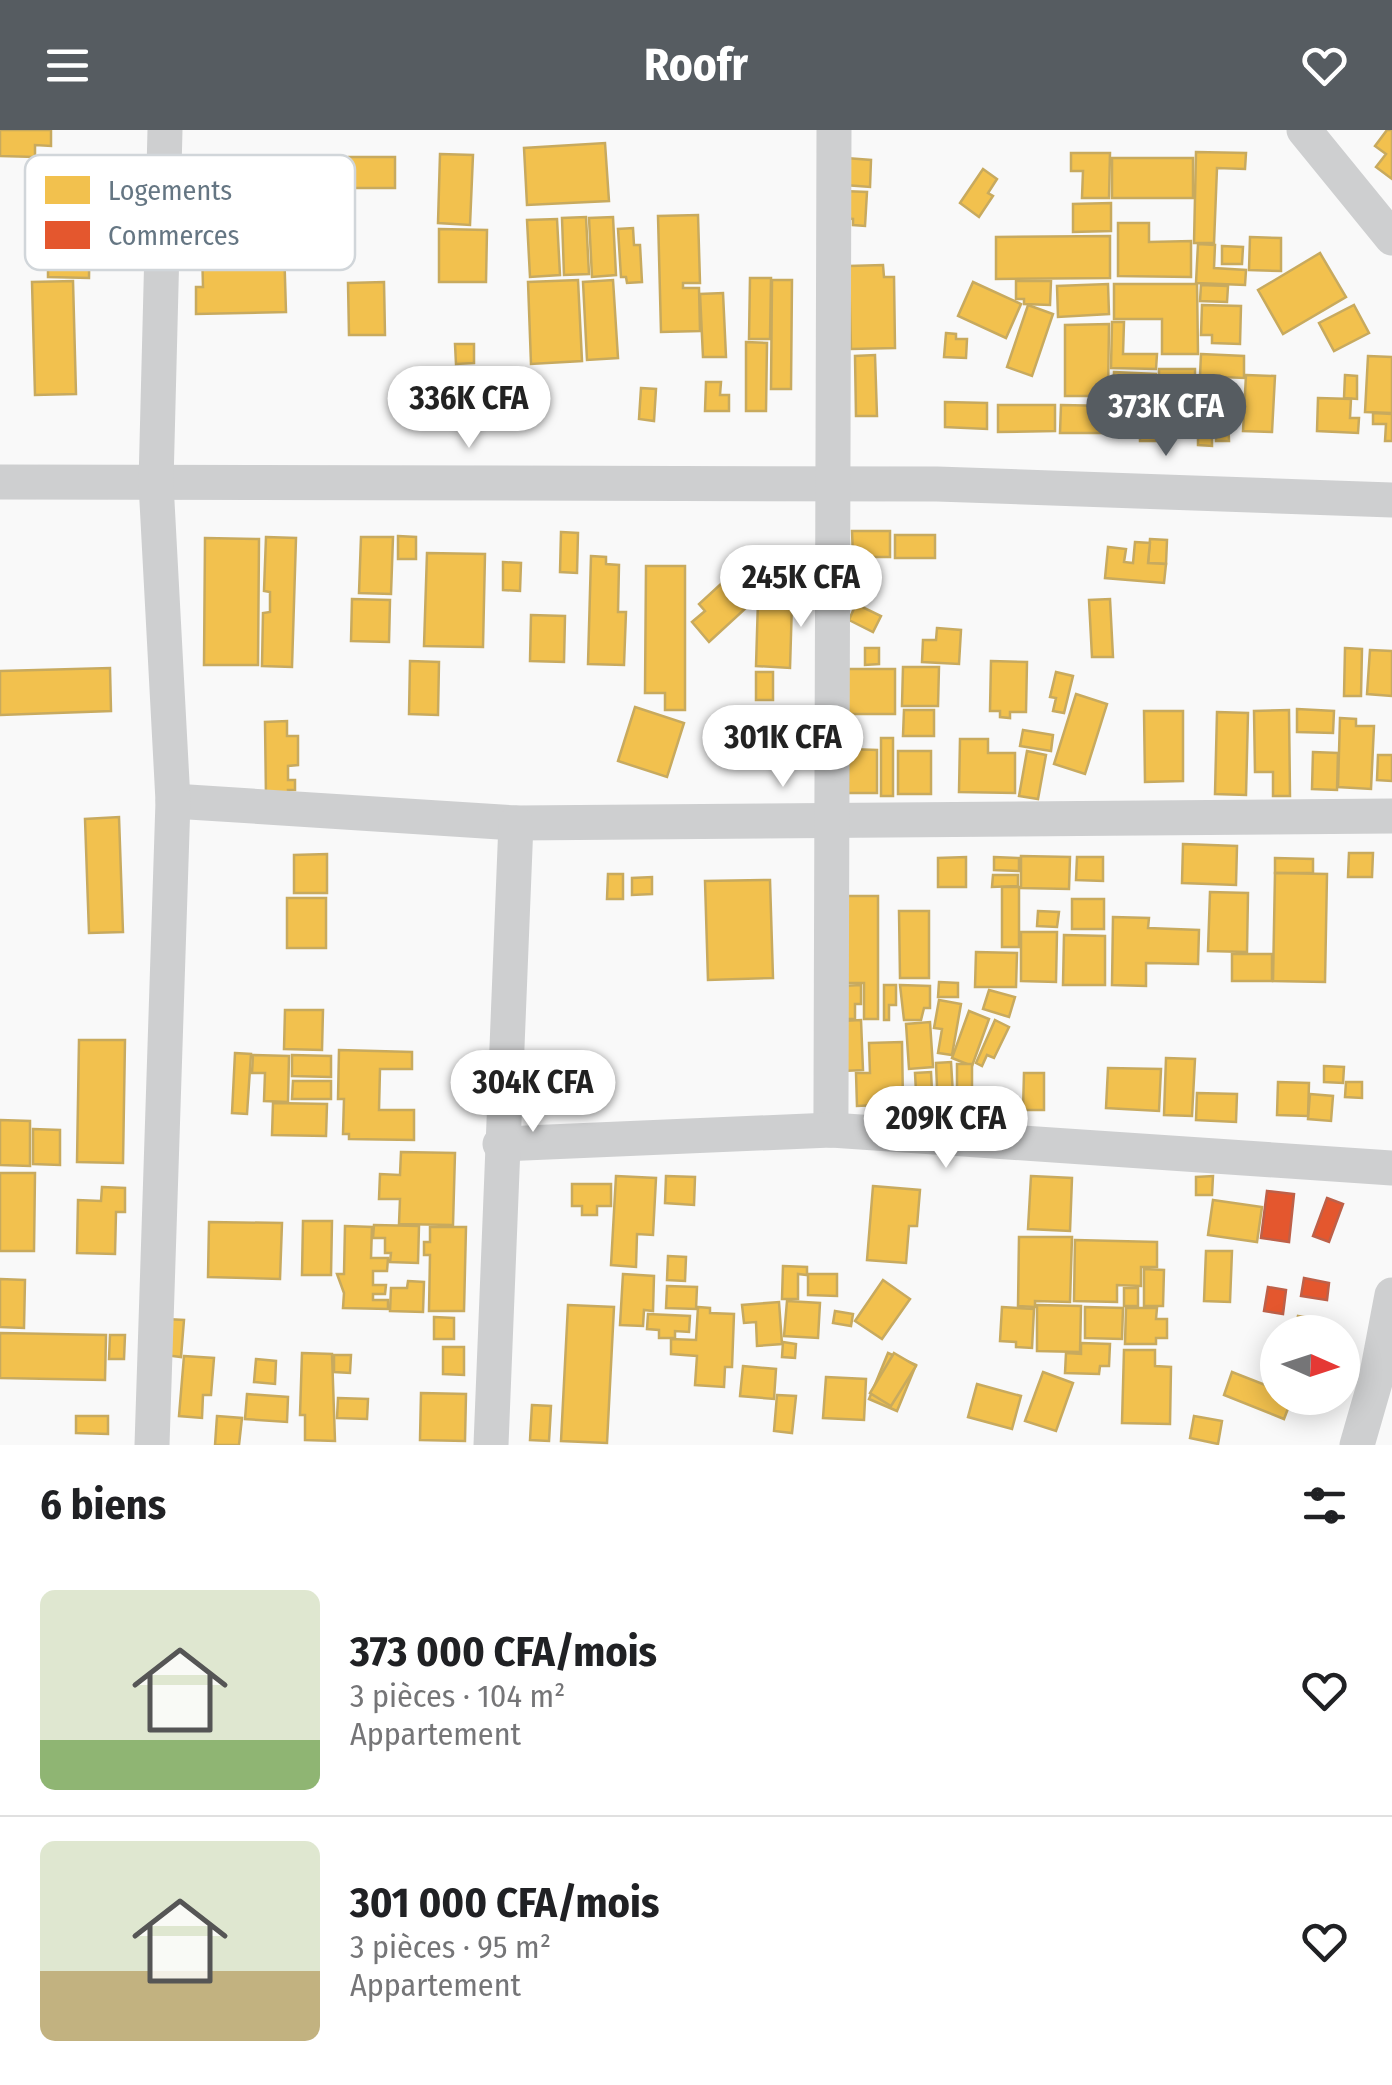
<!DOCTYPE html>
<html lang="fr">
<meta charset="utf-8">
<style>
body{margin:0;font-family:"Fira Sans Condensed",sans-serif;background:#f6f6f6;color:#202124;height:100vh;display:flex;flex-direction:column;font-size:38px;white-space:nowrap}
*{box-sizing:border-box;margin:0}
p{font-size:32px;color:#757577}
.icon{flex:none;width:55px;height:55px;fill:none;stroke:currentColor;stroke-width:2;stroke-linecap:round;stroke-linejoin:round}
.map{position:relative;height:1315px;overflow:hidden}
.panel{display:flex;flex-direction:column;background:#fff;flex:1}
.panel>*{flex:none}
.needle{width:65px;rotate:93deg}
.fabs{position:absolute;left:1260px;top:1185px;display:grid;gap:20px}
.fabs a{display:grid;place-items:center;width:100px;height:100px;border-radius:50%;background:#fff;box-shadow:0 5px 25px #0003;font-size:50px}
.price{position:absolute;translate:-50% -85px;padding:0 22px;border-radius:35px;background:#fff;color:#222;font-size:32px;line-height:65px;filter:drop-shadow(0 2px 5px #0008)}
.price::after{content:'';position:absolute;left:50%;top:60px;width:30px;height:22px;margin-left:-15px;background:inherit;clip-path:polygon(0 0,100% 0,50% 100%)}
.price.active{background:#565c61;color:#fff}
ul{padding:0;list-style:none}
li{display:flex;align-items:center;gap:30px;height:250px;padding:0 40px}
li+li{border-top:2px solid #e0e0e0}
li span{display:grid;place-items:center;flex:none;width:280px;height:200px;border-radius:15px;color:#555}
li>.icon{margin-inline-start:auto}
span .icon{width:120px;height:120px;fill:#fffc;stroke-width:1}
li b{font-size:42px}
h2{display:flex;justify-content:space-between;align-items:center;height:120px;padding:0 40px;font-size:42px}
header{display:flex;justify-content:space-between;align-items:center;height:130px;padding:0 40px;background:#565c61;color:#fff;font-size:45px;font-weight:700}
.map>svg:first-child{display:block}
.homes{fill:#f2c14e;stroke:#c8aa5e;stroke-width:2.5}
.shops{fill:#e4572e;stroke:#be6048;stroke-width:2.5}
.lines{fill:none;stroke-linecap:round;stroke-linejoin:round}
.minor{stroke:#cecfd0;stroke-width:35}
.key{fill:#fff;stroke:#d1d6da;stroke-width:2.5}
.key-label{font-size:28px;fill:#657683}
</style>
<header><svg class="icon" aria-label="menu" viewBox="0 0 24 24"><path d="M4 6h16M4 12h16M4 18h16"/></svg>Roofr<svg class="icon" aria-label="heart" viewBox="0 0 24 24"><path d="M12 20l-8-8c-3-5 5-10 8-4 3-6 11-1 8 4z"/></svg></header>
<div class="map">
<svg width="1392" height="1315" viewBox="0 0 1392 1315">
<rect width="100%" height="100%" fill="#f9f9f9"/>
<g class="homes">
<path d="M0,0H51V16L35,15V27L0,26Z"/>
<path d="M1387,0H1392V49L1376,37L1386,24L1375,16Z"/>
<path d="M605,13L609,71L527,75L524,18Z"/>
<path d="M1196,22L1246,23L1245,39L1217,38L1214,113H1194Z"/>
<path d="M1071,23H1110L1109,68H1082L1083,41H1071Z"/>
<path d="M440,24L473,25L470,95L438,93Z"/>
<rect x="349" y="27" width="46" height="31"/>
<path d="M846,28L871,30L870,57L845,55Z"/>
<rect x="1112" y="28" width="81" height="40"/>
<path d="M983,39L997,49L988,63L993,66L979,87L960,73Z"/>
<path d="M32,57H68V82H90L89,148L48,147V89H31Z"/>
<path d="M843,61L867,62L865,96L853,95V89L841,88Z"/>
<path d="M1111,73V101L1073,102V74Z"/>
<path d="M698,85L700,153H683V158H699L700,201L661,202L658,86Z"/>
<path d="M586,87L589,144L564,145L562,88Z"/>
<path d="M613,87L616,145L592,147L589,88Z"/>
<path d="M557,89L560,145L530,147L527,90Z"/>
<path d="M1118,93H1149V112L1191,111V147L1118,146Z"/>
<path d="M633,98L634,115H640L642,152L627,153L626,147H621L618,99Z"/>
<path d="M439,99L487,100L486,152H439Z"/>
<path d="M1110,106V148L996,149V107Z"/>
<path d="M1250,107L1281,108V141L1249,140Z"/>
<path d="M1198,114L1215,115L1214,138L1246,140L1245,155L1196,153Z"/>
<path d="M284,116L286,182L196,184V157H203L202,118Z"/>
<path d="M1222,116L1243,117L1242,134H1222Z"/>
<path d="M1320,123L1346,167L1283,204L1258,160Z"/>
<path d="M883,135L884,147H894L895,218L851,219L849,136Z"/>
<path d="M750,148H771L770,209H749Z"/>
<path d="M578,150L582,231L531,234L528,152Z"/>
<path d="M613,150L618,228L587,230L583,152Z"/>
<path d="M772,150H792L791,259H771Z"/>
<path d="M73,151L76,264L35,265L32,152Z"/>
<path d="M1016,151H1051L1050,175L1024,174V169H1016Z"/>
<path d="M384,152L385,205H349L348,153Z"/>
<path d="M973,152L1021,174L1006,208L958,186Z"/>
<path d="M1108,154L1109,184L1058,187L1057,156Z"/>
<path d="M1114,154H1197L1198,224H1162V189H1114Z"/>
<path d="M1201,155L1228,156L1227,172L1200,171Z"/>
<path d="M723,163L726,227H703L700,164Z"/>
<path d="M1028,175L1053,184L1032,246L1007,237Z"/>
<path d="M1202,175L1241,176L1240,214L1212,213V205H1201Z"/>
<path d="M1354,175L1369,203L1334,221L1319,193Z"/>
<path d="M1112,192H1124L1123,224H1157L1156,239L1111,238Z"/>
<path d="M1109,194L1108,266H1065V195Z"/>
<path d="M946,203L956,204V209H967L966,228L944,227Z"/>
<path d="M746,212L767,213L766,281H746Z"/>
<path d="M455,214H474V233L456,234Z"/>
<path d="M1201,224L1244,226V248L1200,246Z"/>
<path d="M875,225L877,286H856L855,226Z"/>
<path d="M1368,226L1392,227V283L1365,282Z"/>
<path d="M1159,239H1195V282L1171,283V271L1159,272Z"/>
<path d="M1114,242L1156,244L1155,274L1113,272Z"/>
<path d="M494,244L530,245L529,282L493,281Z"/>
<path d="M1246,245L1275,246L1272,302L1243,301Z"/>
<path d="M1345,245L1357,246V269L1344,268Z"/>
<path d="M706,252H721L720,265H729V281H705Z"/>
<rect x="473" y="255" width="18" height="19"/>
<path d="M641,258L656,259L654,291L639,289Z"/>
<path d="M1211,268L1239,270L1238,283L1211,282Z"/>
<path d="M1318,268L1351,269L1350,288H1359L1358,303L1317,301Z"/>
<path d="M945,272L987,273V299L945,297Z"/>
<path d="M998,275H1055V301L998,302Z"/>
<path d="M1061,275L1111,276V303H1060Z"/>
<rect x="1140" y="281" width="21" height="30"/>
<path d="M1373,283L1392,284V311H1385L1386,294H1373Z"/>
<path d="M1198,284H1212V316L1198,315V307H1181V287H1198Z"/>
<path d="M1216,286H1228L1229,311H1216Z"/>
<path d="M852,401H890V427H853Z"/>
<path d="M561,402L578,403L577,443L560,442Z"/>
<rect x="895" y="405" width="40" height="23"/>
<path d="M398,406L416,407V429H398Z"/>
<path d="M266,407L296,408L292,537L262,536L263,483L270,482V462L264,461Z"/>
<path d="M361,407H393L391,464L359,463Z"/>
<path d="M205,408L259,409L258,535H204Z"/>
<path d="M1150,409L1167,410L1166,434L1148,433Z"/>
<path d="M1135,412L1150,413L1148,433L1166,434L1164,453L1105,448L1108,417L1126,419L1124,432L1133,433Z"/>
<path d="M427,423L485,424L483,517L424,516Z"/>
<path d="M591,426L606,427V434L619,435L618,482H626L624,535L588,534Z"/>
<path d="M503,432L521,433L520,461L503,460Z"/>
<path d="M646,436H685V580H665V563H645Z"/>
<path d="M759,438L793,439L790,538L756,536Z"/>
<path d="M723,452L746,478L709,512L692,492L705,481L699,474Z"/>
<path d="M352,469L390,470L389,512L351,511Z"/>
<path d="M1110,469L1113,527H1092L1089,470Z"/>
<path d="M856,474L881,486L873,502L849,490Z"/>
<path d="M531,485L565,486L564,532L530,531Z"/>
<path d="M937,498L961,500L959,534L922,532L923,510H936Z"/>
<path d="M865,518H879V534L865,535Z"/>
<path d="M1345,518L1362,519L1361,566H1344Z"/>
<path d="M1370,520L1392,521V566L1367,564Z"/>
<path d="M410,531L439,532L438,585L409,584Z"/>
<path d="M991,531L1027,532L1026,582H1010V588L1000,587V581H990Z"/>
<path d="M903,537H939L938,576H902Z"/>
<path d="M110,538L111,581L0,585V541Z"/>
<rect x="844" y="539" width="51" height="45"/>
<rect x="756" y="542" width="17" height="28"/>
<path d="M1056,542L1073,546L1064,583L1053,581L1056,568L1050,567Z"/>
<path d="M1076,564L1107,574L1085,644L1054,634Z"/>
<path d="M635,577L684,593L667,647L618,631Z"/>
<path d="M1297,579L1334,581L1333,603L1297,602Z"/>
<path d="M904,580H934V606H903Z"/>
<path d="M1289,580L1290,666H1273V642H1255L1254,581Z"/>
<path d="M1144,581H1183V651L1145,652Z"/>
<path d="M1217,582L1248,583L1246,665L1215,664Z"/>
<path d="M785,584V599H773L772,604H752V585Z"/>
<path d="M1340,588L1356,589V596H1374L1371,659L1338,657Z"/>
<path d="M287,591V606H298V635L288,636V650H295V660H288L289,668H266L265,592Z"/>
<path d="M1023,600L1053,605L1051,621L1020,616Z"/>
<rect x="881" y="608" width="12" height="58"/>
<path d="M960,609H988V623H1015V663L959,662Z"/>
<path d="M848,619L877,620V663H848Z"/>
<rect x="898" y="621" width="33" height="43"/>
<path d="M1027,621L1046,625L1038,669L1019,666Z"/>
<path d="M1313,622L1338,623L1337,660L1312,659Z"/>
<path d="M1378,625H1392V651L1377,650Z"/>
<path d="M119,687L123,802L89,803L85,689Z"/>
<path d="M1183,714L1237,716L1236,755L1182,753Z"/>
<path d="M1349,723H1373L1372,747H1348Z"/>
<path d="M327,724V763H294V725Z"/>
<path d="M1021,726L1070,727L1069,759L1021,758Z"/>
<path d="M966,727V757H938V728Z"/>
<path d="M994,727L1019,728V741L994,740Z"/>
<path d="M1077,727H1103V751L1076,750Z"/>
<path d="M1275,728L1313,729V743H1275Z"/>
<path d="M1275,743L1327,744L1325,852L1273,851Z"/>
<path d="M608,744H623V769H607Z"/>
<path d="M993,745H1018V756L992,757Z"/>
<path d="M652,747V764L632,765V748Z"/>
<path d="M770,750L773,848L708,850L705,751Z"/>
<rect x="1002" y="757" width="17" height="60"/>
<path d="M1210,762L1248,763L1247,822L1208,821Z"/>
<path d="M847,766H878V889H864V853H847Z"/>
<rect x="287" y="768" width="39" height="50"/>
<rect x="1072" y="769" width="32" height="30"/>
<path d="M899,781H929V848H900Z"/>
<path d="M1038,781L1059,782L1057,797L1037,796Z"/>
<path d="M1113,787L1149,788L1148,798L1199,800L1198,834L1146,833V856L1112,855Z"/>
<path d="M1021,802H1057L1056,852L1021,851Z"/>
<path d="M1064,805L1105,806V855H1063Z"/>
<path d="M976,822L1017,823L1016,857H975Z"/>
<rect x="1232" y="824" width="40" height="27"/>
<path d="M939,852L958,853V867H938Z"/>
<path d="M861,855V874H855V889H842L841,856Z"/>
<path d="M884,855H896V875H889V890H884Z"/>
<path d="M900,855L930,856V878H924L921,890H904Z"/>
<path d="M989,860L1015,867L1009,887L983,879Z"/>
<path d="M939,870L961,874L952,925L938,923L942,899L934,898Z"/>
<path d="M285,880H323L322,920L284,919Z"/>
<path d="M969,881L989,889L972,936L952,928Z"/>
<path d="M861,890L863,940L843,941L841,891Z"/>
<path d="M995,890L1009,897L994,928L987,925L982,936L976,933Z"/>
<path d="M930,892L933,937L909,939L906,894Z"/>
<path d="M79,910H125L123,1033L77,1032Z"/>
<path d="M902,912L903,974L857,976L856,943H870L869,913Z"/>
<path d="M339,920L412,922V939H380L379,980H414V1010L349,1009V1004H343L344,969H338Z"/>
<path d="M235,923L251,924L247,984L232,983Z"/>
<path d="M253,925L289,926L288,972L264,971L265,943H252Z"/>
<path d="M292,925L331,926V947L292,946Z"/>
<path d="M1166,928L1195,929L1192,986L1164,985Z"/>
<path d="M951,932L954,981L938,982L936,933Z"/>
<rect x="957" y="934" width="15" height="37"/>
<path d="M1324,936L1344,937L1343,953L1324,952Z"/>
<path d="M1108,938L1161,939L1159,981L1106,978Z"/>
<path d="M931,942L933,980L917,981L915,943Z"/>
<path d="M1024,943H1044V980H1023Z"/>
<path d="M293,951H331V969H292Z"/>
<path d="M1278,952L1309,953L1308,986L1277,985Z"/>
<path d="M1346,952H1362V968L1345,967Z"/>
<path d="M1197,963L1237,964L1236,992L1196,990Z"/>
<path d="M1310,964L1333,966L1331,991L1308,989Z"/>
<path d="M273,973L327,974L326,1006L272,1005Z"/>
<path d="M0,990L30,991V1036L0,1035Z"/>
<path d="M33,999L60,1000V1035L33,1034Z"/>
<path d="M401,1022L455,1023L453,1095L399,1094L400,1069H379L380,1044L400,1045Z"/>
<path d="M0,1043H35L34,1121H0Z"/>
<path d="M616,1046L656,1048L653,1105L637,1104L636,1137L611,1135Z"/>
<path d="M666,1046L695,1047L694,1075L665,1073Z"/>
<path d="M1031,1046L1072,1048L1070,1101L1028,1099Z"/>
<path d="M1213,1046L1212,1065H1196V1047Z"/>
<path d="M572,1054H611V1076H597V1085H582V1076H572Z"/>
<path d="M873,1056L920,1060L917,1096H909L906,1133L867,1130Z"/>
<path d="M102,1057L125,1058V1082H116L115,1124L77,1123L78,1070L101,1071Z"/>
<path d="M1213,1070L1262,1077L1257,1112L1208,1105Z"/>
<path d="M303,1091H332L331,1145H302Z"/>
<path d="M209,1092L282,1093L280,1149L208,1147Z"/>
<path d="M374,1095L419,1096L418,1133L390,1132L391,1123H385V1108H373Z"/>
<path d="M345,1096L372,1097L371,1128H388L387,1141H373V1155H386L385,1164H373V1170H388V1179L343,1178L344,1163L337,1144H344Z"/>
<path d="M430,1097H466L464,1181H429L430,1125H424V1112H430Z"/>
<path d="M1019,1107H1072L1070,1172L1035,1171V1177L1018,1176Z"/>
<path d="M1075,1110L1157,1112V1137H1141V1156L1117,1155V1172L1074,1171Z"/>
<path d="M1206,1121H1232L1230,1172L1204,1171Z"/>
<path d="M668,1126L686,1127L685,1151L667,1150Z"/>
<path d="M783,1136L807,1137V1145L798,1144V1169H782Z"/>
<path d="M1144,1139L1164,1140L1163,1176H1144Z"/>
<path d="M623,1144L654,1146L653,1181L644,1180L643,1196L620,1195Z"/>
<path d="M808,1144H837V1166L808,1165Z"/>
<path d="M0,1149L25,1150L24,1198L0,1197Z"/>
<path d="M883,1150L910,1169L882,1209L855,1191Z"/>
<path d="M408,1151L424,1152L423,1182L390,1181L391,1158H407Z"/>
<path d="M667,1156L697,1157L696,1179L666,1178Z"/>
<rect x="1124" y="1158" width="14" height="18"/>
<path d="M787,1171L820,1173L818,1208L784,1206Z"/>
<path d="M779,1172L782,1214L757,1216L756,1192L744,1193L742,1175Z"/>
<path d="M568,1175L614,1177L607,1313L561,1311Z"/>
<path d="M1037,1175L1081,1176L1080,1222L1037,1221Z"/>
<path d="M698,1177L710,1178V1183L734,1184L732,1237H725L724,1257L695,1255L697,1226L671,1224V1209L696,1210Z"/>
<path d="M1002,1177L1034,1179L1032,1218L1016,1217V1212L1000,1211Z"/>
<path d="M1085,1177L1123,1178L1122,1209L1085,1208Z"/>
<path d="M1126,1178H1157L1156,1189H1167V1208H1156V1214H1125Z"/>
<path d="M835,1181L853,1184L851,1196L833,1193Z"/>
<path d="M648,1184L690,1186L689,1202L675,1201V1208H659V1200L647,1199Z"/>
<path d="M1298,1186L1312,1188L1310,1199L1296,1197Z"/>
<path d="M434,1187L454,1188V1209H434Z"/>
<path d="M166,1189L184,1190L181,1227L164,1225Z"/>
<path d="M0,1203L106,1205L105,1250L0,1248Z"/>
<path d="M110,1205H125L124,1229H109Z"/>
<path d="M783,1212L796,1214L795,1228L782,1227Z"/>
<path d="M1081,1213L1110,1214L1109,1236H1100L1099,1244L1065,1243L1066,1223L1081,1224Z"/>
<path d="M443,1217H464V1245L443,1244Z"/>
<path d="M1124,1220H1155V1236L1171,1237L1170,1294L1122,1293Z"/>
<path d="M302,1223L332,1224L335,1311L305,1310V1285H300Z"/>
<path d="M888,1223L916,1235L897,1281L869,1269Z"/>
<path d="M894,1223L916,1236L891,1276L870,1263Z"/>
<path d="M334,1225H351L350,1243L334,1242Z"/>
<path d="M184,1226L214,1228L211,1265H203L202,1288L179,1286Z"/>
<path d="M256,1229L276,1231L275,1254L254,1252Z"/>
<path d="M743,1236L776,1239L774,1269L740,1266Z"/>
<path d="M1043,1242L1073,1253L1056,1301L1025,1291Z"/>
<path d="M1232,1242L1278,1260V1268H1292L1284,1289L1224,1265Z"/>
<path d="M826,1247L866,1249L864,1290L823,1288Z"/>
<path d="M977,1254L1021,1266L1012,1299L968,1287Z"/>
<path d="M421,1263L466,1264L465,1311L420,1310Z"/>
<path d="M247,1264L288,1267L287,1292L245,1289Z"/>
<path d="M777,1265L796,1266L792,1303L774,1301Z"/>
<path d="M338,1268L368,1269L367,1289L337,1288Z"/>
<path d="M532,1275L551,1276L549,1311L530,1310Z"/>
<path d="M76,1286H108V1304L76,1303Z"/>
<path d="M217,1286L242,1288L239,1315H215Z"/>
<path d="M1194,1286L1222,1291L1218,1314L1190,1308Z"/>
</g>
<g class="shops">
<path d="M1267,1061L1294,1064L1289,1112L1261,1108Z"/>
<path d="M1327,1068L1343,1074L1329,1112L1313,1106Z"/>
<path d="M1304,1148L1329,1153L1327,1170L1301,1166Z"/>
<path d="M1268,1157L1286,1160L1283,1184L1264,1181Z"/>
</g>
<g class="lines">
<g class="minor">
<path d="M1304,0L1392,108"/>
<path d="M0,352L937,354L1392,370"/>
<path d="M173,671L516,693L1392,686"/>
<path d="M831,1000C830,667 836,334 834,0"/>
<path d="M500,1014L831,1000L1392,1038"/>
<path d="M152,1315L173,671L156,353L165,0"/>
<path d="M491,1315L516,693"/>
<path d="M1357,1315L1376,1249L1392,1165"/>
</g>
</g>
<rect x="25" y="25" width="330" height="115" rx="15" class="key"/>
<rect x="45" y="46" width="45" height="28" fill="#f2c14e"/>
<rect x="45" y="91" width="45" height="28" fill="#e4572e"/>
<g class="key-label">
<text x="108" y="70">Logements</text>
<text x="108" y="115">Commerces</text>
</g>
</svg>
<div class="fabs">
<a><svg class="needle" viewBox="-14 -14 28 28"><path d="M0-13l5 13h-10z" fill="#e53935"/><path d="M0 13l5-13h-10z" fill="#757577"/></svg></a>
</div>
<b class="price" style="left:469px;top:321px">336K CFA</b>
<b class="price active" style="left:1166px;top:329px">373K CFA</b>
<b class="price" style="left:801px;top:500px">245K CFA</b>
<b class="price" style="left:783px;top:660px">301K CFA</b>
<b class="price" style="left:533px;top:1005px">304K CFA</b>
<b class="price" style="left:946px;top:1041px">209K CFA</b>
</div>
<section class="panel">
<h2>6 biens<svg class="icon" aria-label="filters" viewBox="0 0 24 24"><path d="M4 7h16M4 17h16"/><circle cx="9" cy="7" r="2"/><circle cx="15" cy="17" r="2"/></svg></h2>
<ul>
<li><span style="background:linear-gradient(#dfe7d0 75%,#8fb573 0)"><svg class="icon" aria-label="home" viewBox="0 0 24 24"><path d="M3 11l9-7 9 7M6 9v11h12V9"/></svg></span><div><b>373 000 CFA/mois</b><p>3 pièces · 104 m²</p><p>Appartement</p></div><svg class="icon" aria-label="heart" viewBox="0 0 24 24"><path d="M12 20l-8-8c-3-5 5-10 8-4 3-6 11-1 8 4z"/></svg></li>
<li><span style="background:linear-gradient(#dfe7d0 65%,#c2b280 0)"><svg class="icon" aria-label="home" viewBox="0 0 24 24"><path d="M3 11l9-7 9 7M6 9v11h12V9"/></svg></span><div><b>301 000 CFA/mois</b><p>3 pièces · 95 m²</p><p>Appartement</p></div><svg class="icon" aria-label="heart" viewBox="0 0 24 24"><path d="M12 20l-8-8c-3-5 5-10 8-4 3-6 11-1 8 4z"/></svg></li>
</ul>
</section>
